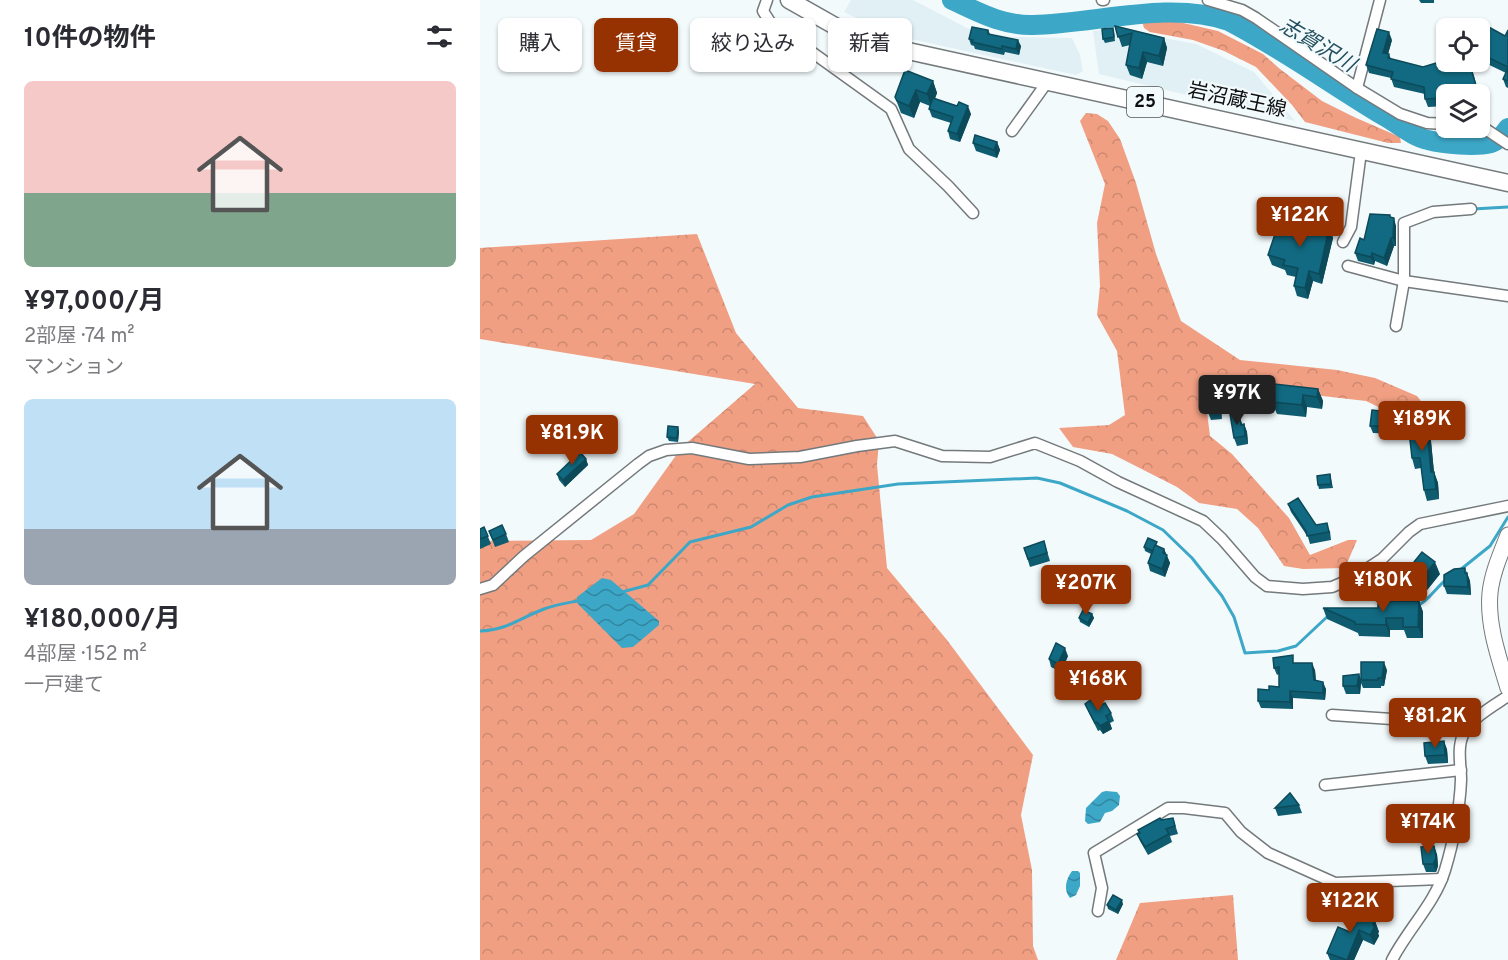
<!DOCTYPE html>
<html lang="ja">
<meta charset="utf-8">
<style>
body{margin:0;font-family:Overpass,"Noto Sans JP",sans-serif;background:#f2f2f3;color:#2b2b33;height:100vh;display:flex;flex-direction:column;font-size:22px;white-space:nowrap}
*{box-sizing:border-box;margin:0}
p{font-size:20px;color:#7c7c81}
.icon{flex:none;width:33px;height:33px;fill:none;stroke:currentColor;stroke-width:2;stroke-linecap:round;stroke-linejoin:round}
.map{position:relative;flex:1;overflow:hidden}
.details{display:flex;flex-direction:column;background:#fff;width:480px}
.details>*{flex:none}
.guide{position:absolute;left:18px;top:18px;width:570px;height:54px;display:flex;gap:12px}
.fabs{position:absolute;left:956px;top:18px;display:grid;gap:12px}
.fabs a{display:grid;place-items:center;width:54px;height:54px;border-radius:9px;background:#fff;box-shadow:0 2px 4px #0004;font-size:30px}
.price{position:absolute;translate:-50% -51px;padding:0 14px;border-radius:6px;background:#963102;color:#fff;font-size:20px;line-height:39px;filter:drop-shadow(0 2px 3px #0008)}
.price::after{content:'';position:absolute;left:50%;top:36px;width:18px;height:14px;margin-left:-9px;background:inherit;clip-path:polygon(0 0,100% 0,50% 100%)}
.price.on{background:#222;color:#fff}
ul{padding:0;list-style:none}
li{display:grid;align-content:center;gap:12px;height:318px;padding:0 24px}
li span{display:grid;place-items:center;height:186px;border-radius:9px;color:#555}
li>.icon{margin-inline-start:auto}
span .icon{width:108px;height:108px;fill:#fffc;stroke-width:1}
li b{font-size:26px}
h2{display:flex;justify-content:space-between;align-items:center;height:72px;padding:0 24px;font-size:26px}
.chip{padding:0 21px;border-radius:9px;background:#fff;box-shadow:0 2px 4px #0004;font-size:21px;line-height:54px}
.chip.on{background:#963102;color:#fff}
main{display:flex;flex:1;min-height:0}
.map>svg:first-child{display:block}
.built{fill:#e1f0f5}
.forest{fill:url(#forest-crowns)}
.water{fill:url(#water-waves)}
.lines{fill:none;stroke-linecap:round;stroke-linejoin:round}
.stream{stroke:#3ca7c7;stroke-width:3}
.river{stroke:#3ca7c7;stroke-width:20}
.street-casing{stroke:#74797b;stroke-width:13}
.secondary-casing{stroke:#74797b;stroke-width:17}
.primary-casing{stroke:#74797b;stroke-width:19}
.street{stroke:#fff;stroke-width:10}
.secondary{stroke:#fff;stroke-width:15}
.primary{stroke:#fff;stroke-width:16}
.wall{fill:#0f5b6f}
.shaded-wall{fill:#0c4a5a}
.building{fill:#116a81;stroke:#0c4a5a;stroke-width:1.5}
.labels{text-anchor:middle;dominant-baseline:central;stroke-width:4.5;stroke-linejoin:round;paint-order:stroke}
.shield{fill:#f3fafc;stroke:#515556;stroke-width:1.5}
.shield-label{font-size:18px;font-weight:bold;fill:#0c0e0f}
.street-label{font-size:20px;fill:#0c0e0f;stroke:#f3fafc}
.water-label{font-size:21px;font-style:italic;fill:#24515f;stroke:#f3fafc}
</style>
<main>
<section class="details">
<h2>10件の物件<svg class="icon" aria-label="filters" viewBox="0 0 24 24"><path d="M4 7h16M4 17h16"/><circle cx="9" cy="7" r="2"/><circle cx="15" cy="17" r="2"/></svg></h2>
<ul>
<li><span style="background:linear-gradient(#f6c9c9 60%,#7fa58c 0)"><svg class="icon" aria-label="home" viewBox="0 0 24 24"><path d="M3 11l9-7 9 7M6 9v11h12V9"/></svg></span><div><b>¥97,000/月</b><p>2部屋 · 74 m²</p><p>マンション</p></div></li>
<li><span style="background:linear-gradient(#bfe0f5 70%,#9aa5b1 0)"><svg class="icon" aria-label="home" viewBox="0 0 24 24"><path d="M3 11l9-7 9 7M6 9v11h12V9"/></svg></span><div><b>¥180,000/月</b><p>4部屋 · 152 m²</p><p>一戸建て</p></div></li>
</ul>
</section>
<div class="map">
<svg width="1028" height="960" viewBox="0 0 1028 960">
<defs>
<pattern id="forest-crowns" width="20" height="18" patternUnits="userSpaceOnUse" patternTransform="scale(1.5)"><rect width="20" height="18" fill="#f19f83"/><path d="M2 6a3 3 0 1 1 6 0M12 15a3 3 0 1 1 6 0" fill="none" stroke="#cd8870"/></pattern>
<pattern id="water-waves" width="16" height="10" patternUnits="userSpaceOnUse" patternTransform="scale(1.5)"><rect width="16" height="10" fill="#3ca7c7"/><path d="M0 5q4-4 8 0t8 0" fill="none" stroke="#3186a0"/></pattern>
</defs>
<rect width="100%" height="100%" fill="#f3fafc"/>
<g class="built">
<path d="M371,0H433L489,29L531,37L592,38L600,55L603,71L596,75L412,35L364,12Z"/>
<path d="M636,29L716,44L774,72L815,121L619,74L613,31Z"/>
</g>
<g class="forest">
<path d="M662,21L699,22L738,31L783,54L800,69L842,101L874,117L920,137L921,143H908L825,122L812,105L776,67L744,51L713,40L670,32L664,28Z"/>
<path d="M606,113L617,114L628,121L640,139L656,183L676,254L701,321L760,360L857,370L895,378L937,396L947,409L945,421L909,412L886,401L728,383L726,404L730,436L752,454L809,518L830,555L868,540H877L865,568L823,569L804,566L778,528L757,509L719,503L697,487L632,454L593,447L579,428L629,425L645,415L637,351L617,315L620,286L617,223L625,184L600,121Z"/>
<path d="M217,234L256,333L318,408L383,416L399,441L397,465L407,568L467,640L553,755L541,815L552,870L553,946L558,960H0V541L111,540L154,514L202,447L275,384L0,339V248Z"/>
<path d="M753,895L758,960H636L660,903Z"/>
</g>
<g class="water">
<path d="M122,578L131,580L179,621V625L153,647L142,648L97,603V597Z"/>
<path d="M626,791L637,792L640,796L639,805L632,811L625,813L620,822L608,824L605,821L606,808L622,792Z"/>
<path d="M592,871H598L600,873V886L596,895L590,898C583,890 586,879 592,871Z"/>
</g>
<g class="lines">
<g class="stream">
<path d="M993,209L1028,207"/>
<path d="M980,570L1010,546L1028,517"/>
<path d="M142,592L168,585L210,542L271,527L308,505L332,497L418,484L557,478L580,483L647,511L683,530L712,558L742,596L754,617L765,653L798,651L816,646L848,616"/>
<path d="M937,606C949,601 956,587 967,579"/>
<path d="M0,631C27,630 40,618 64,609C74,605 87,603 97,601"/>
</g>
<path class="river" d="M472,0C498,12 523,26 553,25C615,24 689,0 749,21C803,49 852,85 904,116C917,123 933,137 948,140C964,144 995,147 1011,143C1017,141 1024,134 1028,128"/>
<defs>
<g id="street">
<path d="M287,0L283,11L290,22L411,109L429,149L468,186L493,213"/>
<path d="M622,0H624"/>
<path d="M728,0L762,10L776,18L877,88L920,114L947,123L966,124"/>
<path d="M877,88L900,0"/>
<path d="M999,127L1004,128L1028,144"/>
<path d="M532,131L568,81"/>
<path d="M863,242L871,227L880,159L883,150"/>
<path d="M868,266L924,281L1028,296"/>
<path d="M916,326L924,281V223L953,212L991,209"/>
<path d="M0,589L13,585L44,556L158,464L169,456L186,450L212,448L269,459L320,457L377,446L415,441L462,456L510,457L555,443L600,461L638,482L723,521L742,539L775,577L787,586L823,589L852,587L873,578L902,559L929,532L940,524L1028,506"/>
<path d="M852,715L942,721L985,731"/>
<path d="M845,785L981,770"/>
<path d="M618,911L622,888L614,853L688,808H704L745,813L761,832L788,853L855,883L962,879"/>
<path d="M912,960C928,929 955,903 965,870C973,844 980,808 981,780C981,766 977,748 983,735C991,718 1013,706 1028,696"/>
</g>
<path id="secondary" d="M1028,535C1021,553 1012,573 1010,593C1007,625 1019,658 1028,688"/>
<path id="primary" d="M309,0L362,30L410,47L1028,183"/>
</defs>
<use href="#street" class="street-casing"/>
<use href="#secondary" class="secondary-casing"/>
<use href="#primary" class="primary-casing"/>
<use href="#street" class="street"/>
<use href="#secondary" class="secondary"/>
<use href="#primary" class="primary"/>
</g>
<g class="wall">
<path d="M939,0H954V3H941Z"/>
<path d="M635,26L684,38L687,48L683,66L667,62L662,79L650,75L646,65L650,45L642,47Z"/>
<path d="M508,30L510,34L541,46L539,55L525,52L524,55L495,49L494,46L491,45L489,39Z"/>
<path d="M1028,30V88L1026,87L1023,79L1026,73L999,60V36H1025Z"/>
<path d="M634,32L635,41L625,43L623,39Z"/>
<path d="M912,40L908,54H909L911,59L943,67L981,69L990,62L1000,97L999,94H966V106L948,107L945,99V94L914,87L911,78L889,73L886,65Z"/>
<path d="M453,81L457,93L455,99L491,114L480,142L470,139L468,131L471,123L452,117L449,109L450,106L440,102L434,118L421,113L415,97Z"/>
<path d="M517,142L520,150L517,158L496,151L493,143Z"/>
<path d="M911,218L916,226V246H914L907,266L895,261L894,265L878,261L875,253L884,240Z"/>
<path d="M849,228L853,238L842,284L833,281L828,299L817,296L814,286L816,277L807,275L805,270L792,265L788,255L835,230Z"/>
<path d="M838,389L843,401L842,409L827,407L826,417L797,414L792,402Z"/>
<path d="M738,394L740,402L742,419L731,420L728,412Z"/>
<path d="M762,421V424H764L767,432L768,444L757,446L754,438Z"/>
<path d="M919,421L917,434L893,433L890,426Z"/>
<path d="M946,421L950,431L954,472L958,483L959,499L947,501L944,490L941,468L935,469L932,458Z"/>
<path d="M199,431L198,442L189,441L187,437Z"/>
<path d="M106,459L108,465L85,487L79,480L77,474Z"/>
<path d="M850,474L853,488L839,489L838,485Z"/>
<path d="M808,504L836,525L850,531L851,540L830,544L828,537L811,512Z"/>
<path d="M4,527L11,544L0,549V529Z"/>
<path d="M9,531L26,534L29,542L15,547Z"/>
<path d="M564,541L570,561L550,567L544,548Z"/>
<path d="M678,546V547L684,549L690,563L685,577L670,571L668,563L671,554L665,551L664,547Z"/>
<path d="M986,573H987L990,581L991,595L967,594L964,586Z"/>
<path d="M960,574L939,600L926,590L921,578Z"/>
<path d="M916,577L919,585L906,601H939L943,612V638H927L924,630H910V637L879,636L878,633L847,619L843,608H898V603L893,599L890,591Z"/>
<path d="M612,614L614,618L609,627L600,622L599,618Z"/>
<path d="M588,656L581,672L571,667L569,659Z"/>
<path d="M815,663L835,670L836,680L846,689L845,700L813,698V709L781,708L778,701L789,690L799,687V674L797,675L794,668Z"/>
<path d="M907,670L904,686H901V688H883L881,683L880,694H866L863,686L879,674L881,679Z"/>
<path d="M605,704L619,706L631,713L634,721L630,723L632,729L623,734L620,730L618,731L608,711Z"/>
<path d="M967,749L968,763L948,764L945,756Z"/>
<path d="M819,805L822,813L798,816L795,808Z"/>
<path d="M693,818L698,834L690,836L692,842L668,855L660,841L657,834L681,820Z"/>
<path d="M957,854L958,866L956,872H946L943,864Z"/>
<path d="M643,904L638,914L628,909L627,905Z"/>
<path d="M860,904L895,921L899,932L898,933L899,936L894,945L883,940L874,960H850L847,953L870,932L874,925L864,914Z"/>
</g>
<g class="shaded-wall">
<path d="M909,32L912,40L906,61L903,53Z"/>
<path d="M684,38L687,48L683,66L679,56Z"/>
<path d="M538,40L541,46L539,55L536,49Z"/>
<path d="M663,52L667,62L662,79L659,68Z"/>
<path d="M453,81L457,93L451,106L447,94Z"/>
<path d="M436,90L440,102L434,118L429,106Z"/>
<path d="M488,106L491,114L480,142L477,134Z"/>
<path d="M517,142L520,150L517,158L514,150Z"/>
<path d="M914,218L916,226V246L913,238Z"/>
<path d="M849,228L853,238L842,284L839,274Z"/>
<path d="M911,238L914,246L907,266L904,258Z"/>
<path d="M892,253L895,261L894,265L891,257Z"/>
<path d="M829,271L833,281L828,299L825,288Z"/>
<path d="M838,389L843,401L842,409L837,397Z"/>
<path d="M738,394L740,402L742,419L740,411Z"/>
<path d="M823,395L827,407L826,417L822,405Z"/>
<path d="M916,413L919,421L917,434L915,426Z"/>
<path d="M946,421L950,431L955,483L951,472Z"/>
<path d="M764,424L767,432L768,444L765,436Z"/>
<path d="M198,427L199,431L198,442L197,438Z"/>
<path d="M106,459L108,465L85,487L83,480Z"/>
<path d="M954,472L958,483L959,499L956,489Z"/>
<path d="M684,549L690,563L685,577L682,569L683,553Z"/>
<path d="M955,562L960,574L939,600L935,588Z"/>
<path d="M985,568L990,581L991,595L988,587Z"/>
<path d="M916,577L919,585L901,606L898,598Z"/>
<path d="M939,601L943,612V638L938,627Z"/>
<path d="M612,614L614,618L609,627L608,623Z"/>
<path d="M906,618L910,630V637L906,625Z"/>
<path d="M585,648L588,656L581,672L578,664Z"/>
<path d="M904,662L907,670L904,686L902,678Z"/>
<path d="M832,663L835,670L836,687L834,680Z"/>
<path d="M879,674L881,683L880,694L877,686Z"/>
<path d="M843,682L846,689L845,700L843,693Z"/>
<path d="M810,691L813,698V709L810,702Z"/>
<path d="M629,721L632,729L623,734L620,726Z"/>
<path d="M964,741L967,749L968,763L965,755Z"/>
<path d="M954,846L957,854L958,866L956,872L953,864Z"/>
<path d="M642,900L643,904L638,914L636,910Z"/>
<path d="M895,921L899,932L898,933L899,936L894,945L890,935Z"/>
<path d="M879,930L883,940L874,960H867Z"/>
</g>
<g class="building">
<path d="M1005,25L1025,36L1028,30V67L999,53V36Z"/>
<path d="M635,26L684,38L679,56L663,52L659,68L646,65L652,33L638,37Z"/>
<path d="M492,27L508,30V34L538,40L536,49L522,46V49L492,42L493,40L489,39Z"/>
<path d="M633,28L634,37L623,39L622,29Z"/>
<path d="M897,29L909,32L903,53L909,54L908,58L943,67L966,60V62H979L981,70L985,62H989L997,89L980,94H966V98L945,99L944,87L911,79L913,72L886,65Z"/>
<path d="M1028,68V81L1023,79Z"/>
<path d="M425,70L453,81L447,94L436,90L429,106L417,101L415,97Z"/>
<path d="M453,98L477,106L479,102L488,106L477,134L468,131L473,117L449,109Z"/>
<path d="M495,135L517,142L514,150L493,143Z"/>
<path d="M890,214L910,215V217L914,218L913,238H911L904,258L892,253L891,257L875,253L880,238L884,240Z"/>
<path d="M800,219L835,230L836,224L849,228L839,274L829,271L825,288L814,286L818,268L803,265L805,260L788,255Z"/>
<path d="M794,384L838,389L837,397L823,395L822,405L792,402Z"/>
<path d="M738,394L740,411L728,412L726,396Z"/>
<path d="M892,410L916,413L915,426H890Z"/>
<path d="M759,413L761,425L764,424L765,436L754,438L750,414Z"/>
<path d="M946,421L951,472H954L956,489L944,490L940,458H932L928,422Z"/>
<path d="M188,426L198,427L197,438L187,437Z"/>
<path d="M100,452L106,459L83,480L77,474Z"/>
<path d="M850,474L851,484L838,485L837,476Z"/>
<path d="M818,498L836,525L847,523L849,532L827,536L826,531L808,504Z"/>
<path d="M22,525L26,534L13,540L9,531Z"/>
<path d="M4,527L8,536L0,539V529Z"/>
<path d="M668,538L677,542L673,551L664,547Z"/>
<path d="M564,541L567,553L548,559L544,548Z"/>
<path d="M675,545L684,549L683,553L687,555L682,569L668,563Z"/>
<path d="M942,552L955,562L935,588L921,578Z"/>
<path d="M985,568V573H987L988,587L964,586V575L974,569Z"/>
<path d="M908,570L916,577L898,598L890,591Z"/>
<path d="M898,601H939L938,627H923V618H906V625L875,624V622L843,608H898Z"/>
<path d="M603,610L612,614L608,623L599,618Z"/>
<path d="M576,643L585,648L578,664L569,659Z"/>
<path d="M813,655V663H832L834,680L843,682V693L810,691V702L778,701V689L789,690V686L799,687V667L794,668L793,658Z"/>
<path d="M881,662H904L902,678H898V680H881Z"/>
<path d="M879,674L877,686H863V676Z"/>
<path d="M613,698L619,706L625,703L631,713L626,716L629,721L620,726L617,722L615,723L605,704Z"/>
<path d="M964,741L965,755L945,756L944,743Z"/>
<path d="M810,793L819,805L795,808Z"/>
<path d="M680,818L681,820L693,818L695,826L686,829L689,834L665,847L657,834L660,833L658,830Z"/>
<path d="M954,846L956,858L953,864H943L941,847Z"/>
<path d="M633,895L642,900L636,910L627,905Z"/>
<path d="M862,902L895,921L893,925L895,926L890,935L879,930L867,960L847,953L858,927L870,932L877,921L860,904Z"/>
</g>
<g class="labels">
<rect class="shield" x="647" y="87" width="36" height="30" rx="4.5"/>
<g class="shield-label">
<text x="665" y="102">25</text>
</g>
<g class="street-label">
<text transform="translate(757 101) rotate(12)">岩沼蔵王線</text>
</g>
<g class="water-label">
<text transform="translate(837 46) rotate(31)">志賀沢川</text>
</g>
</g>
</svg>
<div class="fabs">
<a><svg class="icon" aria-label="locate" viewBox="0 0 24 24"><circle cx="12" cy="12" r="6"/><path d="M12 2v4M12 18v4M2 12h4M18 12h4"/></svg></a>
<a><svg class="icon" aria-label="layers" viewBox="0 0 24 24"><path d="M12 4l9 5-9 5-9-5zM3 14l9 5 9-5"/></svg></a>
</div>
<b class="price" style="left:820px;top:248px">¥122K</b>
<b class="price on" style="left:757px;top:426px">¥97K</b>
<b class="price" style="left:942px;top:452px">¥189K</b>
<b class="price" style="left:92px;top:466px">¥81.9K</b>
<b class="price" style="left:903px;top:613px">¥180K</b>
<b class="price" style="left:606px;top:616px">¥207K</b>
<b class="price" style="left:618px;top:712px">¥168K</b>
<b class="price" style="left:955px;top:749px">¥81.2K</b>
<b class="price" style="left:948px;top:855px">¥174K</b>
<b class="price" style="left:870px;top:934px">¥122K</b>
<div class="guide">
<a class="chip">購入</a>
<a class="chip on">賃貸</a>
<a class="chip">絞り込み</a>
<a class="chip">新着</a>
</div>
</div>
</main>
